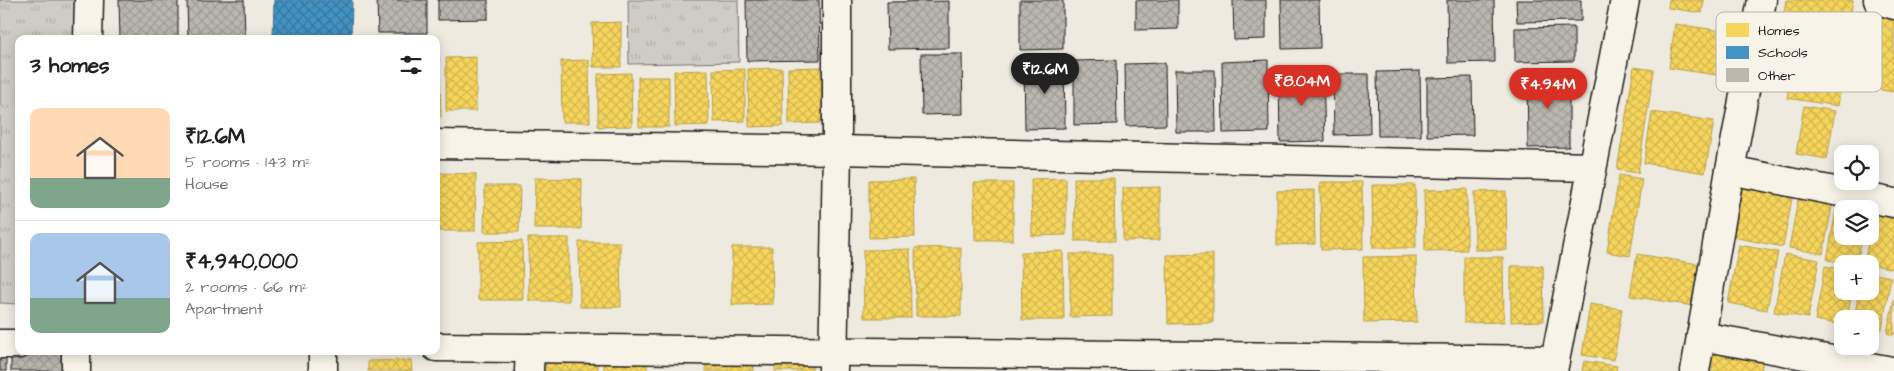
<!DOCTYPE html>
<meta charset="utf-8">
<style>
body{margin:0;font-family:"Architects Daughter",sans-serif;background:#f2f2f2;color:#202124;height:100vh;display:flex;flex-direction:column;font-size:19px;white-space:nowrap}
*{box-sizing:border-box;margin:0}
p{font-size:16px;color:#757577}
.icon{flex:none;width:28px;height:28px;fill:none;stroke:currentColor;stroke-width:2;stroke-linecap:round;stroke-linejoin:round}
.map{position:relative;flex:1;overflow:hidden}
.drawer{position:absolute;left:15px;top:35px;width:425px;height:320px;display:flex;flex-direction:column;background:#fff;border-radius:10px;box-shadow:0 2px 12px #0003}
.drawer>*{flex:none}
.buttons{position:absolute;left:1834px;top:145px;display:grid;gap:10px}
.buttons a{display:grid;place-items:center;width:45px;height:45px;border-radius:10px;background:#fff;box-shadow:0 2px 12px #0003;font-size:25px}
.price{position:absolute;translate:-50% -42px;padding:0 11px;border-radius:18px;background:#d93025;color:#fff;font-size:16px;line-height:32px;filter:drop-shadow(0 1px 2px #0008)}
.price::after{content:'';position:absolute;left:50%;top:30px;width:15px;height:11px;margin-left:-8px;background:inherit;clip-path:polygon(0 0,100% 0,50% 100%)}
.price.current{background:#222;color:#fff}
ul{padding:0;list-style:none}
li{display:flex;align-items:center;gap:15px;height:125px;padding:0 15px}
li+li{border-top:1px solid #e0e0e0}
li span{display:grid;place-items:center;flex:none;width:140px;height:100px;border-radius:10px;color:#555}
li>.icon{margin-inline-start:auto}
span .icon{width:60px;height:60px;fill:#fffc;stroke-width:1}
li b{font-size:21px}
h2{display:flex;justify-content:space-between;align-items:center;height:60px;padding:0 15px;font-size:21px}
.map>svg:first-child{display:block}
.grass{fill:url(#grass-tufts);stroke:#767470}
.homes{fill:url(#homes-cross-hatch);stroke:#b59e49}
.schools{fill:url(#schools-cross-hatch);stroke:#376f91}
.building{fill:url(#building-cross-hatch);stroke:#1c1c1c}
.lines{fill:none;stroke-linecap:round;stroke-linejoin:round}
.minor-casing{stroke:#1c1c1c;stroke-width:31}
.tertiary-casing{stroke:#1c1c1c;stroke-width:31}
.minor{stroke:#f7f3e8;stroke-width:28}
.tertiary{stroke:#f7f3e8;stroke-width:28}
.key{fill:#f7f3e8;stroke:#b5b2ab;stroke-width:1}
.key-label{font-size:14px;fill:#1c1c1c}
</style>
<div class="map">
<svg width="1894" height="371" viewBox="0 0 1894 371">
<defs>
<pattern id="grass-tufts" width="24" height="20" patternUnits="userSpaceOnUse" patternTransform="scale(1.25)"><rect width="24" height="20" fill="#cfccc3"/><path d="M3 7l-1-3M5 7V3M7 7l1-3M15 17l-1-3M17 17v-4M19 17l1-3" fill="none" stroke="#b1afa7"/></pattern>
<pattern id="homes-cross-hatch" width="8" height="8" patternUnits="userSpaceOnUse" patternTransform="scale(1.25)"><rect width="8" height="8" fill="#f6d55c"/><path d="M0 0l8 8M0 8l8-8" fill="none" stroke="#d2b64f"/></pattern>
<pattern id="schools-cross-hatch" width="8" height="8" patternUnits="userSpaceOnUse" patternTransform="scale(1.25)"><rect width="8" height="8" fill="#4393c3"/><path d="M0 0l8 8M0 8l8-8" fill="none" stroke="#37779e"/></pattern>
<pattern id="building-cross-hatch" width="8" height="8" patternUnits="userSpaceOnUse" patternTransform="scale(1.25)"><rect width="8" height="8" fill="#bab7af"/><path d="M0 0l8 8M0 8l8-8" fill="none" stroke="#9f9d96"/></pattern>
</defs>
<rect width="100%" height="100%" fill="#eeeae0"/>
<filter id="ink" filterUnits="userSpaceOnUse"><feTurbulence type="fractalNoise" baseFrequency=".02" numOctaves="2"/><feDisplacementMap in="SourceGraphic" scale="10" xChannelSelector="R" yChannelSelector="G"/><feConvolveMatrix kernelMatrix="1 2 1 2 8 2 1 2 1" color-interpolation-filters="sRGB"/></filter>
<g filter="url(#ink)">
<g class="grass">
<path d="M0,0H75L74,39H19V304L0,303Z"/>
<path d="M628,0H738L739,62L629,64Z"/>
</g>
<g class="homes">
<path d="M1669,0H1704L1702,13L1668,8Z"/>
<path d="M1786,0H1853L1844,55L1779,44Z"/>
<path d="M1872,12L1894,15V92L1860,87Z"/>
<path d="M621,22V67H593L592,23Z"/>
<path d="M1675,24L1730,32L1723,76L1669,68Z"/>
<path d="M436,56H439L441,117H436Z"/>
<path d="M476,57V111H446V58Z"/>
<path d="M589,60L590,122H562L561,61Z"/>
<path d="M1793,62L1844,69L1838,106L1787,98Z"/>
<path d="M821,67V123L789,124L788,68Z"/>
<path d="M1634,67L1654,70L1638,173L1617,170Z"/>
<path d="M782,68L783,126L749,127L748,69Z"/>
<path d="M745,69V121L714,122L713,70Z"/>
<path d="M708,70L709,125L675,126L674,71Z"/>
<path d="M631,73L632,126L598,127V74Z"/>
<path d="M638,77H669V127H639Z"/>
<path d="M1804,106L1835,111L1827,159L1796,154Z"/>
<path d="M1652,112L1714,121L1705,173L1644,163Z"/>
<path d="M439,173L476,174L475,231H438Z"/>
<path d="M1619,175L1642,179L1630,256L1607,252Z"/>
<path d="M535,178L582,179L581,229H534Z"/>
<path d="M1066,178V235L1032,236L1031,179Z"/>
<path d="M1074,178H1114L1115,241H1075Z"/>
<path d="M914,179L915,237L869,238V180Z"/>
<path d="M1744,179L1794,188L1783,247L1733,237Z"/>
<path d="M1320,182H1362L1363,249L1321,250Z"/>
<path d="M974,183H1013V240H975Z"/>
<path d="M1372,185H1415L1416,248H1373Z"/>
<path d="M485,186H520L519,232H484Z"/>
<path d="M1160,187V240L1123,241V188Z"/>
<path d="M1467,189V250L1425,251L1424,190Z"/>
<path d="M1314,190L1315,244L1277,245V191Z"/>
<path d="M1506,191L1507,250H1475L1474,192Z"/>
<path d="M1799,194L1833,201L1823,254L1789,248Z"/>
<path d="M1838,199L1868,209H1842V236H1862L1857,264L1827,260Z"/>
<path d="M1875,207L1894,210V269L1864,263Z"/>
<path d="M528,238H569V301H529Z"/>
<path d="M522,241L523,300H478V242Z"/>
<path d="M579,242H620L621,307H580Z"/>
<path d="M1739,245L1778,252L1767,310L1728,303Z"/>
<path d="M732,247H772L773,304L732,305Z"/>
<path d="M961,247V316H916L915,248Z"/>
<path d="M910,249L911,318H864L863,250Z"/>
<path d="M1063,251L1064,320H1022L1021,252Z"/>
<path d="M1070,254H1112V316L1070,317Z"/>
<path d="M1213,254V323L1168,324L1167,255Z"/>
<path d="M1637,254L1699,264L1693,306L1630,296Z"/>
<path d="M1785,254L1819,260L1808,318L1774,312Z"/>
<path d="M1416,256L1417,322L1364,323L1363,257Z"/>
<path d="M1464,257H1503L1504,322L1464,323Z"/>
<path d="M1511,266H1543L1544,321L1511,322Z"/>
<path d="M1825,266L1842,269V291H1852L1847,319H1842V325L1815,320Z"/>
<path d="M1870,273L1891,277L1882,329L1870,327V319H1854L1859,291H1870Z"/>
<path d="M1894,299V335L1887,333Z"/>
<path d="M1590,304L1622,309L1614,360L1582,355Z"/>
<path d="M1715,344L1764,353L1761,371H1710Z"/>
<path d="M598,353V371H545V354Z"/>
<path d="M647,355V371H604V356Z"/>
<path d="M754,358V371H706V359Z"/>
<path d="M812,359V371H775V360Z"/>
<path d="M411,360L412,371H368V361Z"/>
<path d="M1584,361L1617,366L1616,371H1582Z"/>
</g>
<path class="schools" d="M274,0H352L351,39H273Z"/>
<g class="building">
<path d="M119,0H178V39H120Z"/>
<path d="M187,0H244L245,39H188Z"/>
<path d="M377,0H427V33H378Z"/>
<path d="M438,0H488V19L438,20Z"/>
<path d="M746,0H819L820,60L747,61Z"/>
<path d="M1020,0H1063V49L1020,50Z"/>
<path d="M1136,0H1178V29L1136,30Z"/>
<path d="M1233,0H1266V39L1234,40Z"/>
<path d="M1281,0H1319L1320,48L1282,49Z"/>
<path d="M1447,0H1494L1495,62L1448,63Z"/>
<path d="M1516,0H1581V21L1517,22Z"/>
<path d="M949,1V48L888,49L887,2Z"/>
<path d="M1574,27V61L1515,62V28Z"/>
<path d="M921,54H962L963,114L922,115Z"/>
<path d="M1064,60L1065,128L1025,129L1024,61Z"/>
<path d="M1116,60L1117,124L1074,125V61Z"/>
<path d="M1268,60L1269,132L1223,133L1222,62Z"/>
<path d="M1165,63L1166,125L1126,126L1125,64Z"/>
<path d="M1175,70H1215L1216,132H1176Z"/>
<path d="M1420,71L1421,136H1378L1377,72Z"/>
<path d="M1323,72L1325,141L1280,142L1279,73Z"/>
<path d="M1569,72V147L1528,148L1527,73Z"/>
<path d="M1333,74H1369L1370,134L1334,135Z"/>
<path d="M1472,77L1473,135L1427,136V78Z"/>
<rect x="11" y="351" width="52" height="20"/>
<rect x="0" y="352" width="6" height="19"/>
</g>
<g class="lines">
<defs>
<g id="minor">
<path d="M1762,0L1730,170L1894,203"/>
<path d="M88,39L89,0"/>
<path d="M436,144L837,150L1592,167"/>
<path d="M1701,336L1892,371"/>
<path d="M0,344H19"/>
<path d="M436,347L1555,360"/>
<path d="M76,371V351"/>
<path d="M323,371V351"/>
<path d="M529,371L530,348"/>
<path d="M833,371L837,150V0"/>
<path d="M1553,371L1625,0"/>
<path d="M1695,371L1730,170"/>
</g>
<path id="tertiary" d="M1878,0L1894,5"/>
</defs>
<use href="#minor" class="minor-casing"/>
<use href="#tertiary" class="tertiary-casing"/>
<use href="#minor" class="minor"/>
<use href="#tertiary" class="tertiary"/>
</g>
</g>
<rect x="1716" y="12" width="166" height="80" rx="8" class="key"/>
<rect x="1726" y="23" width="23" height="14" fill="#f6d55c"/>
<rect x="1726" y="46" width="23" height="13" fill="#4393c3"/>
<rect x="1726" y="68" width="23" height="14" fill="#bab7af"/>
<g class="key-label">
<text x="1758" y="35">Homes</text>
<text x="1758" y="57">Schools</text>
<text x="1758" y="80">Other</text>
</g>
</svg>
<div class="buttons">
<a><svg class="icon" aria-label="locate" viewBox="0 0 24 24"><circle cx="12" cy="12" r="6"/><path d="M12 2v4M12 18v4M2 12h4M18 12h4"/></svg></a>
<a><svg class="icon" aria-label="layers" viewBox="0 0 24 24"><path d="M12 4l9 5-9 5-9-5zM3 14l9 5 9-5"/></svg></a>
<a>+</a>
<a>−</a>
</div>
<b class="price current" style="left:1045px;top:95px">₹12.6M</b>
<b class="price" style="left:1302px;top:107px">₹8.04M</b>
<b class="price" style="left:1548px;top:110px">₹4.94M</b>
<section class="drawer">
<h2>3 homes<svg class="icon" aria-label="filters" viewBox="0 0 24 24"><path d="M4 7h16M4 17h16"/><circle cx="9" cy="7" r="2"/><circle cx="15" cy="17" r="2"/></svg></h2>
<ul>
<li><span style="background:linear-gradient(#ffd9b3 70%,#7fa58c 0)"><svg class="icon" aria-label="home" viewBox="0 0 24 24"><path d="M3 11l9-7 9 7M6 9v11h12V9"/></svg></span><div><b>₹12.6M</b><p>5 rooms · 143 m²</p><p>House</p></div></li>
<li><span style="background:linear-gradient(#a9c7e8 65%,#7fa58c 0)"><svg class="icon" aria-label="home" viewBox="0 0 24 24"><path d="M3 11l9-7 9 7M6 9v11h12V9"/></svg></span><div><b>₹4,940,000</b><p>2 rooms · 66 m²</p><p>Apartment</p></div></li>
</ul>
</section>
</div>
